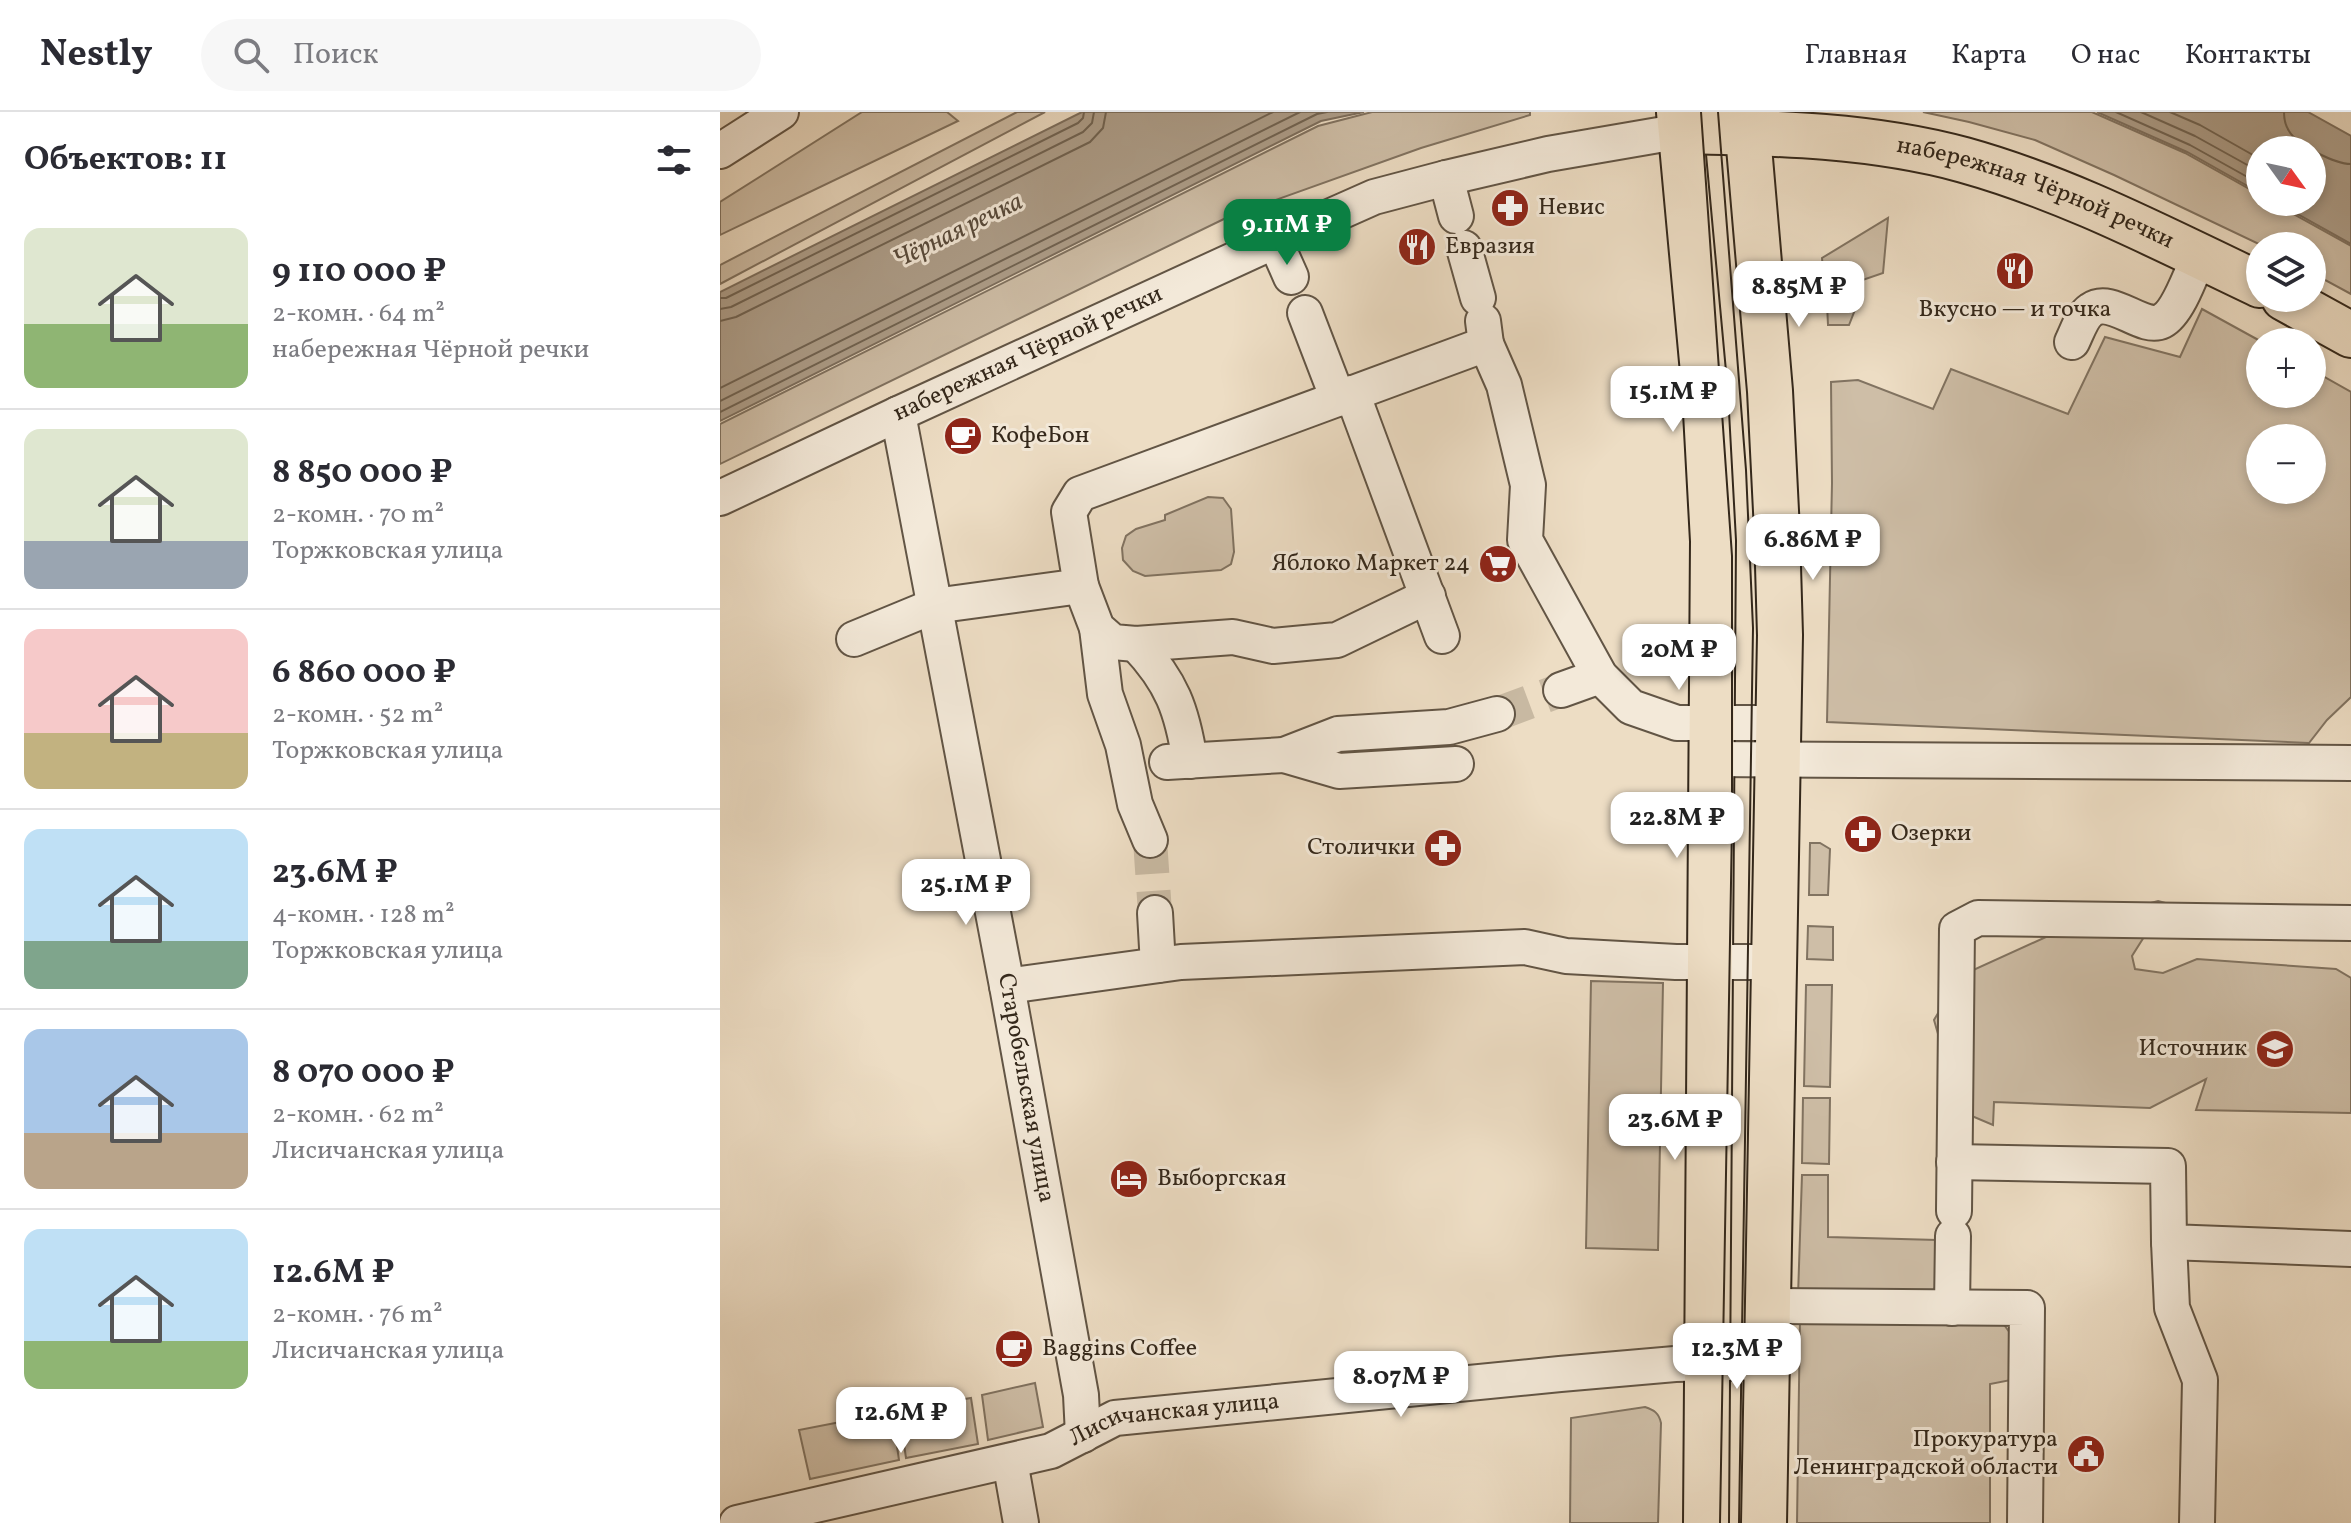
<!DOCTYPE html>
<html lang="ru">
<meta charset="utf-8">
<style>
body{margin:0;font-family:Vollkorn,serif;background:#f7f7f7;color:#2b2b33;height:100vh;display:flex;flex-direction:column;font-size:30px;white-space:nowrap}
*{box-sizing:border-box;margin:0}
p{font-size:26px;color:#7c7c81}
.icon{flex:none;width:44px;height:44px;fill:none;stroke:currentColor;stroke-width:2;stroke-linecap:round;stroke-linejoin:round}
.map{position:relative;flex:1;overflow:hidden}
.side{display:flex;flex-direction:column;background:#fff;width:720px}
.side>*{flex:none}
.needle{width:52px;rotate:123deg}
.tools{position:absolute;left:1526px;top:24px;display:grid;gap:16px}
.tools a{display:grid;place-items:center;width:80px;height:80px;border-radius:50%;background:#fff;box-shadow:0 4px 12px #0003;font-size:40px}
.price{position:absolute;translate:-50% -68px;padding:0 18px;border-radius:16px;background:#fff;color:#222;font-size:26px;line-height:52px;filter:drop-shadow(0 2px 4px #0008)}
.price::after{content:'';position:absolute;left:50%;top:48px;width:24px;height:18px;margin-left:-12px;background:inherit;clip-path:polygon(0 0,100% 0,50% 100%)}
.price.current{background:#0b8043;color:#fff}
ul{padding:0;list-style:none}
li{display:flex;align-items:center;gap:24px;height:200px;padding:0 24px}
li+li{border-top:2px solid #e1e1e2}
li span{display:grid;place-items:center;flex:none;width:224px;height:160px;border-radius:16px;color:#555}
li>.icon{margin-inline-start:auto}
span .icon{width:96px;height:96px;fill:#fffc;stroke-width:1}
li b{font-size:34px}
h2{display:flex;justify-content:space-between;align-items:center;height:96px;padding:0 24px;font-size:34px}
header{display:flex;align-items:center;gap:48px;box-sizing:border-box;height:112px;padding:0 40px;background:#fff;border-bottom:2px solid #e1e1e2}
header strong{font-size:38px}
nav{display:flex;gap:44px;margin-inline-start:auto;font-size:28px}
.search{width:560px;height:72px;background:#f7f7f7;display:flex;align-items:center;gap:20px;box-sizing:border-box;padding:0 28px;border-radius:44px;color:#7c7c81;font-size:30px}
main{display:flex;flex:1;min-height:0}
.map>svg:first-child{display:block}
.green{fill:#cebea7;stroke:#817361;stroke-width:2;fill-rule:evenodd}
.water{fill:#ae9f8b;stroke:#7d6f5e;stroke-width:2}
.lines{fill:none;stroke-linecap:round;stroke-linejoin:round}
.shore{stroke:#716453;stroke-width:2}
.minor-tunnel{stroke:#c8b9a2;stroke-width:34;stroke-dasharray:34 17;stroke-linecap:butt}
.minor-casing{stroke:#625545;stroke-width:38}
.major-casing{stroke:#34281b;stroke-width:48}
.minor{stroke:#f3e9d9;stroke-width:34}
.major{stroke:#edddc4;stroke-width:44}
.tram{stroke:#34281b;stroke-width:2}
.labels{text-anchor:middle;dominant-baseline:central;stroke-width:6;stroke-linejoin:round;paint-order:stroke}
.street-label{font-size:24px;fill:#34281b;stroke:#f3e9d9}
.poi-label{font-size:24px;fill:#34281b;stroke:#f3e9d9;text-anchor:start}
.water-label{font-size:26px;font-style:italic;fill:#594c3d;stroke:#f3e9d9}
</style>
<header>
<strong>Nestly</strong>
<div class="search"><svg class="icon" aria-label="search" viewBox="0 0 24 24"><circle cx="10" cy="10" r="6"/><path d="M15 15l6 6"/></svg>Поиск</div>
<nav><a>Главная</a><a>Карта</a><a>О нас</a><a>Контакты</a></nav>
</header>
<main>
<section class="side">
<h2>Объектов: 11<svg class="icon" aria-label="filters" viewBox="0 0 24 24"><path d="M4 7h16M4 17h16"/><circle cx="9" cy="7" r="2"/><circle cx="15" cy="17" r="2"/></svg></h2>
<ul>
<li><span style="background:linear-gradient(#dfe7d0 60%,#8fb573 0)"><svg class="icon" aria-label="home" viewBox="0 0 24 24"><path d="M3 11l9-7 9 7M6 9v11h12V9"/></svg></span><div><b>9 110 000 ₽</b><p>2-комн. · 64 m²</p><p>набережная Чёрной речки</p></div></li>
<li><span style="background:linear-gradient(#dfe7d0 70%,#9aa5b1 0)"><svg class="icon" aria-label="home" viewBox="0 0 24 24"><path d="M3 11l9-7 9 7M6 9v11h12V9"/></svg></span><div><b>8 850 000 ₽</b><p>2-комн. · 70 m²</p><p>Торжковская улица</p></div></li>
<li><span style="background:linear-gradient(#f6c9c9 65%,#c2b280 0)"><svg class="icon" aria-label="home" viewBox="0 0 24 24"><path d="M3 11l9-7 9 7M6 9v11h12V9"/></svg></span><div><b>6 860 000 ₽</b><p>2-комн. · 52 m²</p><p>Торжковская улица</p></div></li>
<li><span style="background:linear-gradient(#bfe0f5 70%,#7fa58c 0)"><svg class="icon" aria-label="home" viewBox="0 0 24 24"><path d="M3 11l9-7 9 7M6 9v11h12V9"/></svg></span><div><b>23.6M ₽</b><p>4-комн. · 128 m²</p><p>Торжковская улица</p></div></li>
<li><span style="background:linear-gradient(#a9c7e8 65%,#b9a48a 0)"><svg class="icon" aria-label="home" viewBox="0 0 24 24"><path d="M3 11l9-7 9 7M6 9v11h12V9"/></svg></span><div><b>8 070 000 ₽</b><p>2-комн. · 62 m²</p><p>Лисичанская улица</p></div></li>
<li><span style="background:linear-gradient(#bfe0f5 70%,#8fb573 0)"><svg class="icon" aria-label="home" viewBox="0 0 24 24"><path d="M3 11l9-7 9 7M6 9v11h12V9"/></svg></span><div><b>12.6M ₽</b><p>2-комн. · 76 m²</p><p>Лисичанская улица</p></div></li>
</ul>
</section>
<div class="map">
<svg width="1631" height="1411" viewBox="0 0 1631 1411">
<rect width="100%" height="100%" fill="#edddc4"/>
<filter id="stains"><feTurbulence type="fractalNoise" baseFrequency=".0025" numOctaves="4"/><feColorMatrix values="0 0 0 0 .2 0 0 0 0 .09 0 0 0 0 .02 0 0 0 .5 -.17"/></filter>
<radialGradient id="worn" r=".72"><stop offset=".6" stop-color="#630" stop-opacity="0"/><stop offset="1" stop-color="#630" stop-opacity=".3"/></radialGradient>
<g class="green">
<path d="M142,0H227L238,9L0,123V90Z"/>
<path d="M297,0H325L0,172V153Z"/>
<path d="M652,0H810V3L701,36L508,105L0,352V312L598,14Z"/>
<path d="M1203,0H1372L1465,41L1540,83V90H1552L1631,134V182L1592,161V134H1543L1394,63L1315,28L1249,10Z"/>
<path d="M1168,106L1163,161L1105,181L1102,146Z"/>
<path d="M1142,180L1129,213H1108L1107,192Z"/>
<path d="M1482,197L1542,230H1540V282H1592V258L1631,280V585L1607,608L1589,631L1107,610L1112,371L1111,270L1138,268L1213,297L1231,257L1348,302L1385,225L1460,245ZM1540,326H1592V378H1540Z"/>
<path d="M488,385L503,386L511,397L514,440L511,452L501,458L425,464L413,459L403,448L402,436L406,424L416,417L445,408V403Z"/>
<path d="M1090,731H1100L1110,737L1108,783H1089Z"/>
<path d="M1438,789L1449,792L1439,812L1424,825L1412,844L1415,857L1443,861L1477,847L1616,857L1631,866V1001L1476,998L1486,967L1430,996L1274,990L1273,1013L1240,999L1214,908L1240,864L1359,810Z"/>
<path d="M1088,814L1113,815V848L1087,847Z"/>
<path d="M871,869L943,871L938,1138L866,1136Z"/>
<path d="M1086,873H1112L1110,975L1084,974Z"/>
<path d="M1083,986H1110L1109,1052L1082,1051Z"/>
<path d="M1082,1063H1108V1125L1217,1128L1216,1173L1213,1180L1078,1184Z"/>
<path d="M1080,1205L1282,1210L1290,1221L1291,1268L1270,1272V1411H1077Z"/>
<path d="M315,1271L323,1315L268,1328L262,1283Z"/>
<path d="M251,1286L258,1332L186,1346L179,1298Z"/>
<path d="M925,1295C934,1298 939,1301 941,1311L938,1411H850L851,1306Z"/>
<path d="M172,1300L179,1348L90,1367L79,1318Z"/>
</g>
<g class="water">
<path d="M362,0H644L601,9L0,309V180Z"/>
<path d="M1377,0H1588L1631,24V132L1556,90H1592V38H1540V81L1467,40Z"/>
</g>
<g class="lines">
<g class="shore">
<path d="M1396,0L1470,33L1540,72"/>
<path d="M1421,0L1475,24L1540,60"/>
<path d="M1450,0L1480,13L1540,47"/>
<path d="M1564,0C1564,7 1565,13 1569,19C1577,33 1615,52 1631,52"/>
<path d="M0,186H6L358,11L363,6L364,0"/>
<path d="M0,197L11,195L363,20L372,11L374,0"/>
<path d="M0,209L16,205L370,30L383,16L386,0"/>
<path d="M0,276L553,0"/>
<path d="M0,289L580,0"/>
<path d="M0,300L597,2L607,0"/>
</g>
<g class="minor-tunnel">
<path d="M777,602L841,578"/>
<path d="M430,728L435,801"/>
</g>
<defs>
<g id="minor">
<path d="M0,39L61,0"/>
<path d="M726,66L736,104"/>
<path d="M555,129L571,165"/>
<path d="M744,136L758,186"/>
<path d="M585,201L618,287"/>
<path d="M1352,230C1357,220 1362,204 1371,198C1392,183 1422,219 1442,209C1458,201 1472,160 1479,144"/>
<path d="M766,232L784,273L808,373L805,428L880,564L911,595L957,611H1059"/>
<path d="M632,281L722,524"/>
<path id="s1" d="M178,302L287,874L361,1283L363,1323"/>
<path id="s2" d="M0,386L178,302L555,129L654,85L726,66L828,42L962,19"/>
<path d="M361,474L377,516L393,530L416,532L513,525L553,534L617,528L708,484"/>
<path d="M377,516L385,582L403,633L415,692L430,728"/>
<path d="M134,527L214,494L361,474L349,400L360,382L766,232L763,209"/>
<path d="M416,532C452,570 462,598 470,649"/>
<path d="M841,578L880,564"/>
<path d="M564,643L619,659L736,652"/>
<path d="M993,647L1631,651"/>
<path d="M447,650L564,643L618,622L729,615L777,602"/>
<path d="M435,801L438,853"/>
<path d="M287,874L461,850L805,835L846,844L956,850H1053"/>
<path d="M1234,1050L1448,1054L1449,1130L1631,1137"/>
<path d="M1234,1099L1237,817L1258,806L1631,811"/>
<path d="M1449,1130L1452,1196L1480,1268L1477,1411"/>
<path d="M1046,1194L1307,1196L1305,1411"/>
<path d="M1232,1196L1233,1124"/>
<path d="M290,1349L301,1411"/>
<path id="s3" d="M17,1411L331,1339L395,1306L840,1262L955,1252L1046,1250"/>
</g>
<g id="major">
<path d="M959,0L985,282L993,429L986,1411"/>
<path d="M1026,0L1050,279L1057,419L1060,523L1044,1411"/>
<path id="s4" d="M962,19C1056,21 1153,23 1244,48C1348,77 1443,127 1540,173"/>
<path d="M1564,186L1631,223"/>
</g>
</defs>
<use href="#minor" class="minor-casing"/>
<use href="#major" class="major-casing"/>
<use href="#minor" class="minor"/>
<use href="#major" class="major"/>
<g class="tram">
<path d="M981,0L1012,444V713L1000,1411"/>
<path d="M998,0L1026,358L1033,516L1019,1411"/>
</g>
</g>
<defs>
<symbol id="pharmacy-disc" viewBox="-11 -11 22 22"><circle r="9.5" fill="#8f2418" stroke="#f3e9d9"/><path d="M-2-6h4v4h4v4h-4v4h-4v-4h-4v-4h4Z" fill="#fff"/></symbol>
<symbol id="restaurant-disc" viewBox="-11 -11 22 22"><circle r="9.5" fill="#8f2418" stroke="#f3e9d9"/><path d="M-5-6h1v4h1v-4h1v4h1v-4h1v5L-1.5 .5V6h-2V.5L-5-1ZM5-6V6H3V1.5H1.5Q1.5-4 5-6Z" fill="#fff"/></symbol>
<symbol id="cafe-disc" viewBox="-11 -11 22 22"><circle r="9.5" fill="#8f2418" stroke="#f3e9d9"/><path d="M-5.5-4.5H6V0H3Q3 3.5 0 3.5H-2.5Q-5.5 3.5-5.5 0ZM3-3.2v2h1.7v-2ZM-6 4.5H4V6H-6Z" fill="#fff"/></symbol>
<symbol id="supermarket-disc" viewBox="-11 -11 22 22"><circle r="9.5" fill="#8f2418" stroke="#f3e9d9"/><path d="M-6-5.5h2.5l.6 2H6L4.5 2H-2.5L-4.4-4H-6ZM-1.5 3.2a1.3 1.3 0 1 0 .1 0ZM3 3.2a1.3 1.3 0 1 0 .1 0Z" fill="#fff"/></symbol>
<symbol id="school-disc" viewBox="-11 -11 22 22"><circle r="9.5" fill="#8f2418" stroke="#f3e9d9"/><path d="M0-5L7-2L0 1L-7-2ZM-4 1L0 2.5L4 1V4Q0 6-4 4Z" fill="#fff"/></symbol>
<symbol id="hotel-disc" viewBox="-11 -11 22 22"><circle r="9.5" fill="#8f2418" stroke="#f3e9d9"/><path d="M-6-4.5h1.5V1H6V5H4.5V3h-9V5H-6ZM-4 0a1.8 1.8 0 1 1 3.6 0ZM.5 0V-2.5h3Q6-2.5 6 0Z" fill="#fff"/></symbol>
<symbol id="civic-disc" viewBox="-11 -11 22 22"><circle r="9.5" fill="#8f2418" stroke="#f3e9d9"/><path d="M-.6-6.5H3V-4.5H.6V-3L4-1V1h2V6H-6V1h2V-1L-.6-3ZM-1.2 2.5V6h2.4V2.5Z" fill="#fff"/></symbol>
</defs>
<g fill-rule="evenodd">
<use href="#pharmacy-disc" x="768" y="74" width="44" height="44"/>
<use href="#restaurant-disc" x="675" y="113" width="44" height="44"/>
<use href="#restaurant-disc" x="1273" y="137" width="44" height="44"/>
<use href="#cafe-disc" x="221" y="302" width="44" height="44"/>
<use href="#supermarket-disc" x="756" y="430" width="44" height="44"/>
<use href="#pharmacy-disc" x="1121" y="700" width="44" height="44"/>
<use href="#pharmacy-disc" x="701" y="714" width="44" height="44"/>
<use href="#school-disc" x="1533" y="915" width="44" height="44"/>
<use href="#hotel-disc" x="387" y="1045" width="44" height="44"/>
<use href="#cafe-disc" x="272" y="1215" width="44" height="44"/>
<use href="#civic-disc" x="1344" y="1320" width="44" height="44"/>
</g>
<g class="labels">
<g class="street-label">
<text stroke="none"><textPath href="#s4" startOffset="362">набережная Чёрной речки</textPath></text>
<text stroke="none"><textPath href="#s2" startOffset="340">набережная Чёрной речки</textPath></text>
<text stroke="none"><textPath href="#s1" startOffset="686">Старобельская улица</textPath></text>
<text stroke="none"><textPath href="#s3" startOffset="452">Лисичанская улица</textPath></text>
</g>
<g class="poi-label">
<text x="818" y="96">Невис</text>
<text x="725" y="135">Евразия</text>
<text x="1295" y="198" text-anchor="middle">Вкусно — и точка</text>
<text x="271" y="324">КофеБон</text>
<text x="750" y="452" text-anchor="end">Яблоко Маркет 24</text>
<text x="1171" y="722">Озерки</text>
<text x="695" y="736" text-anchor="end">Столички</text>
<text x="1527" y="937" text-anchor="end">Источник</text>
<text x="437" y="1067">Выборгская</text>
<text x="322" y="1237">Baggins Coffee</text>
<text x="1338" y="1328" text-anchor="end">Прокуратура<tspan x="1338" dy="28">Ленинградской области</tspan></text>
</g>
<g class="water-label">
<text transform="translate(238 119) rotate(-26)">Чёрная речка</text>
</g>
</g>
<rect width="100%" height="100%" filter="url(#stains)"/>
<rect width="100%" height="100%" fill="url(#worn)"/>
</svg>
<div class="tools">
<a><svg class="needle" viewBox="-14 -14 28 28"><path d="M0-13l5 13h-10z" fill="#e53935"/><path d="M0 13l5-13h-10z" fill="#7c7c81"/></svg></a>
<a><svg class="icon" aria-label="layers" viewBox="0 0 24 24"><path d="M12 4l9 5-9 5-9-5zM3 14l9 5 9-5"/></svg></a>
<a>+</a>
<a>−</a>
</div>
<b class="price current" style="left:567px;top:155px">9.11M ₽</b>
<b class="price" style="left:1079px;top:217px">8.85M ₽</b>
<b class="price" style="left:953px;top:322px">15.1M ₽</b>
<b class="price" style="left:1093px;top:470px">6.86M ₽</b>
<b class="price" style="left:959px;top:580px">20M ₽</b>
<b class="price" style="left:957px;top:748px">22.8M ₽</b>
<b class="price" style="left:246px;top:815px">25.1M ₽</b>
<b class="price" style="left:955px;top:1050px">23.6M ₽</b>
<b class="price" style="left:1017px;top:1279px">12.3M ₽</b>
<b class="price" style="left:681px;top:1307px">8.07M ₽</b>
<b class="price" style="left:181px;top:1343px">12.6M ₽</b>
</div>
</main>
